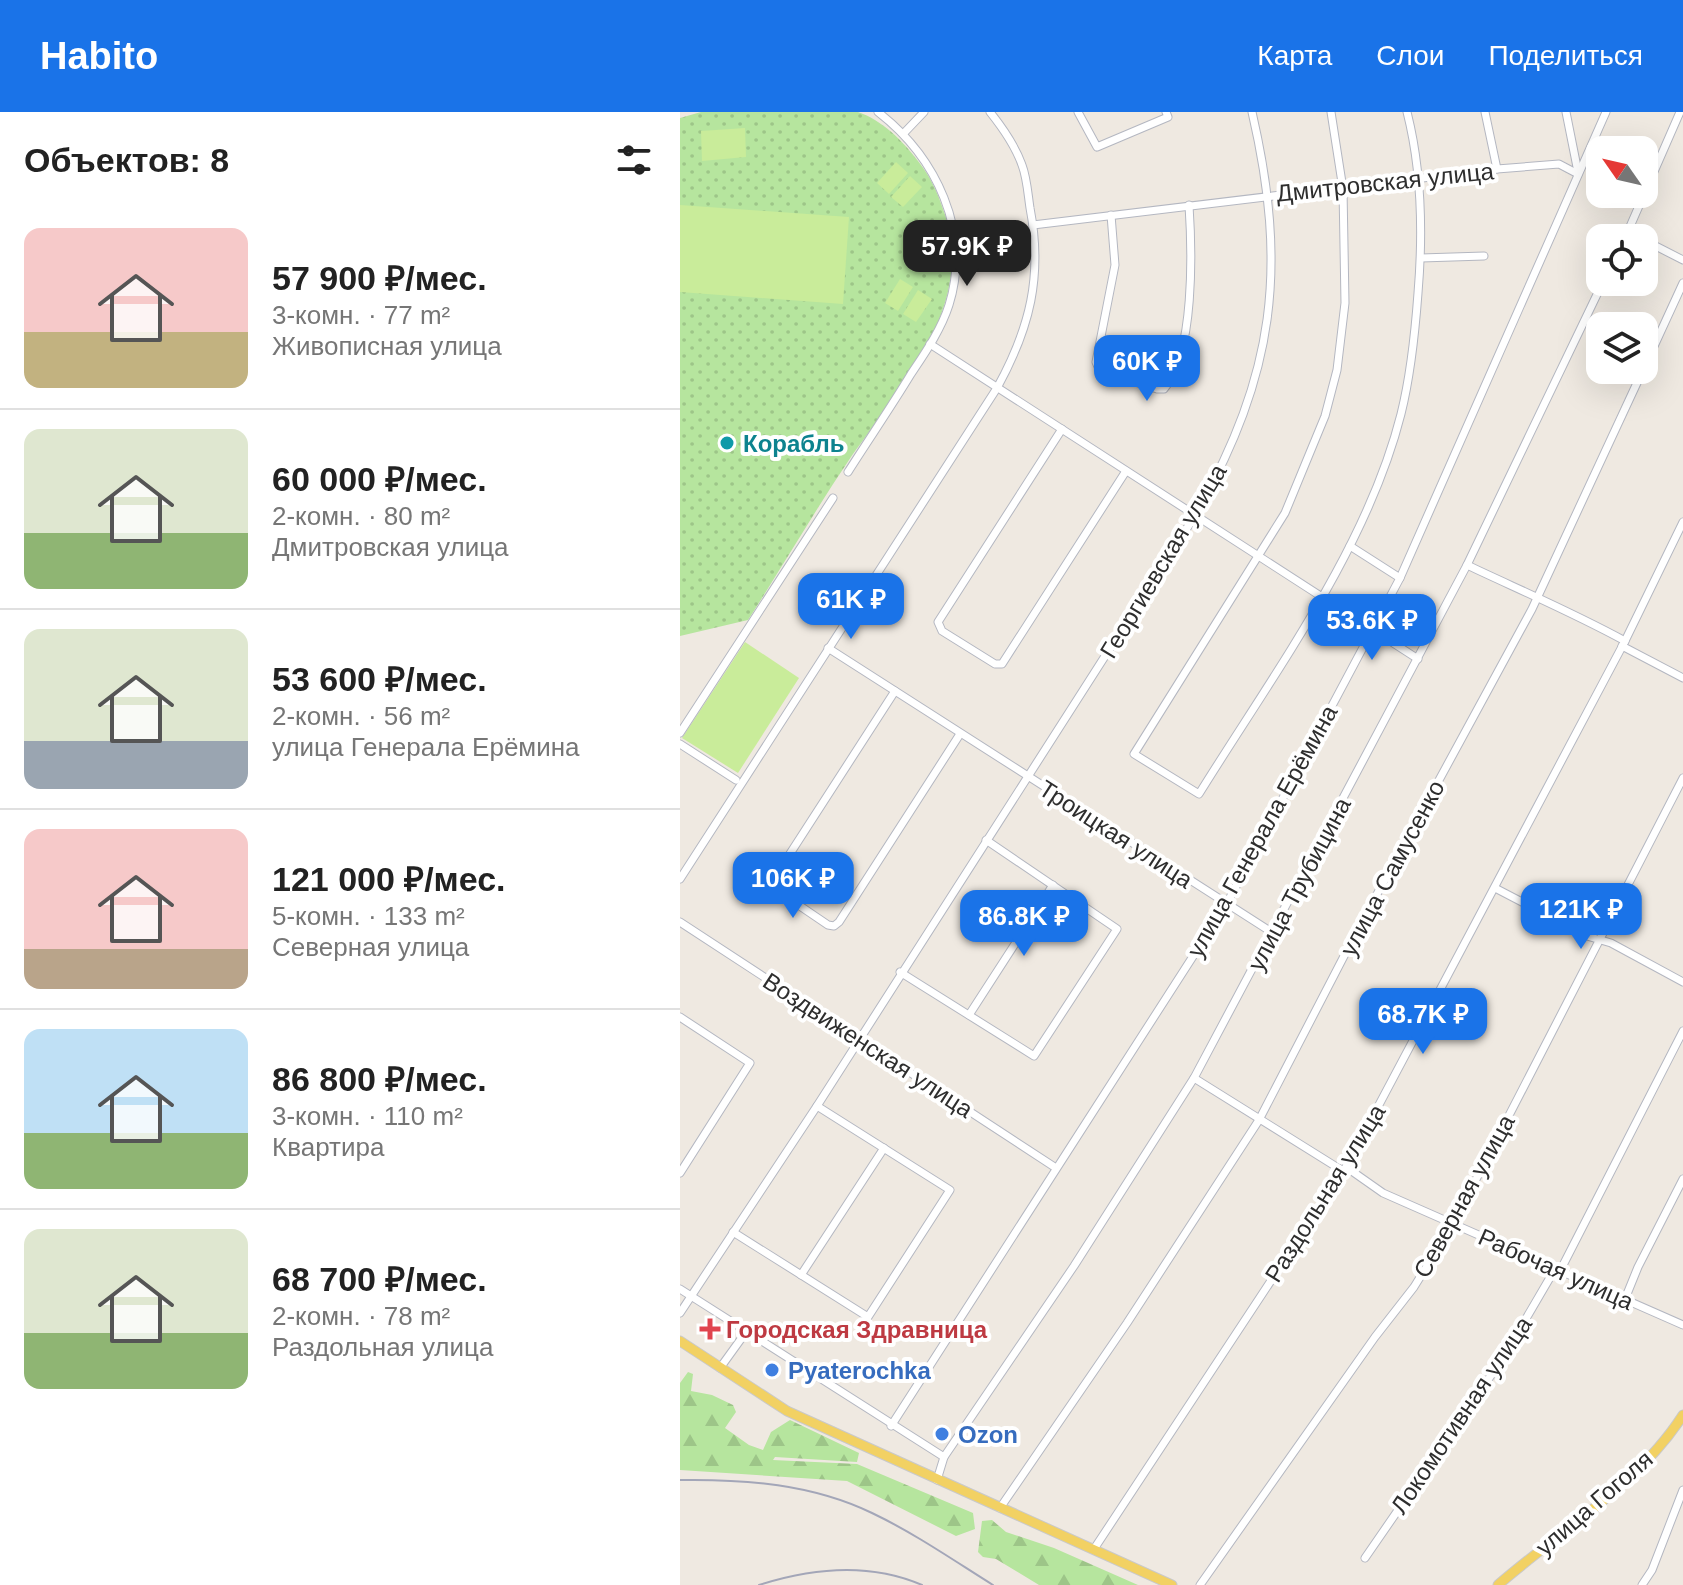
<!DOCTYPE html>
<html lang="ru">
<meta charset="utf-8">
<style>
body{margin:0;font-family:Arial,sans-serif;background:#f6f6f6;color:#222;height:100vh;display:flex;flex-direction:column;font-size:30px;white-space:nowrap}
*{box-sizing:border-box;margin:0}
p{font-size:26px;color:#767676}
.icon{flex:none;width:44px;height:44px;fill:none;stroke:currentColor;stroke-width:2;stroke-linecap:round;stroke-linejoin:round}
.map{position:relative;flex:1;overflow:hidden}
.sheet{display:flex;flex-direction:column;background:#fff;width:680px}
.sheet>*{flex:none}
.needle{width:52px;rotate:304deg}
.tools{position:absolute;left:906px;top:24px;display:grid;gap:16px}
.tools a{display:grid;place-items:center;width:72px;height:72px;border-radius:16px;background:#fff;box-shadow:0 8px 32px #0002;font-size:40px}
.price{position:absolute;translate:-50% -68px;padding:0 18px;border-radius:16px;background:#1a73e8;color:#fff;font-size:26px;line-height:52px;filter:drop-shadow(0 2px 4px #0008)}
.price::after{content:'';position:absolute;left:50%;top:48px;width:24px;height:18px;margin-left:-12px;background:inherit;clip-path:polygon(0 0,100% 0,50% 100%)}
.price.on{background:#222;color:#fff}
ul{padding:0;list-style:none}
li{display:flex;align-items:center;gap:24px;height:200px;padding:0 24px}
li+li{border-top:2px solid #e0e0e0}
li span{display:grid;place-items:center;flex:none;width:224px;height:160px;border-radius:16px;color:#555}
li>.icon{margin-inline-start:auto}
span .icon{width:96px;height:96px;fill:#fffc;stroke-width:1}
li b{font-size:34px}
h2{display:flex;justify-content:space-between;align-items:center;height:96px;padding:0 24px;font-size:34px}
header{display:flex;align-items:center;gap:48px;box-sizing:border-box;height:112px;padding:0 40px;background:#1a73e8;color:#fff}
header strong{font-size:38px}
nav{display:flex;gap:44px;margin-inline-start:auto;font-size:28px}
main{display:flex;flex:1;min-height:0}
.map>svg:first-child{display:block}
.forest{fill:url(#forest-firs)}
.park{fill:url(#park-dots)}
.pitch{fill:#c9ec9a}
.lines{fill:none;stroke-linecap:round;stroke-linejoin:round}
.minor-casing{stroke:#b4b7c1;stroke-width:9}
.major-casing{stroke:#c9c9c9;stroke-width:11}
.minor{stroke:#fff;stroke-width:7}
.major{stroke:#f2d163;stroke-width:9}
.rail{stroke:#a3a6b8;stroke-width:2}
.culture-dot{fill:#0f9aa8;stroke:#fff;stroke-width:3}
.health-dot{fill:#e0444e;stroke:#fff;stroke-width:3}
.shop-dot{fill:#3f7fe0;stroke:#fff;stroke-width:3}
.labels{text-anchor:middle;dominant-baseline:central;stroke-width:8;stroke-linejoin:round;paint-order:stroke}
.street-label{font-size:24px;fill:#2e2e2e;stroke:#fff}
.culture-label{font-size:24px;font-weight:bold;fill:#0d838f;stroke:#fff;text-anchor:start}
.health-label{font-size:24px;font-weight:bold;fill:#be3a42;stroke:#fff;text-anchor:start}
.shop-label{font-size:24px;font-weight:bold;fill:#366cbe;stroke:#fff;text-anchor:start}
</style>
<header>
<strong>Habito</strong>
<nav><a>Карта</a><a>Слои</a><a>Поделиться</a></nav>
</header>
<main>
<section class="sheet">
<h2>Объектов: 8<svg class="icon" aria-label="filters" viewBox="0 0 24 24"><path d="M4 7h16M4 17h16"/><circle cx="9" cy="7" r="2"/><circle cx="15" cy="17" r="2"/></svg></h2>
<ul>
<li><span style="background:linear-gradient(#f6c9c9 65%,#c2b280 0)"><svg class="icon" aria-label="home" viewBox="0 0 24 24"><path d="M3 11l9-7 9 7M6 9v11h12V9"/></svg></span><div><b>57 900 ₽/мес.</b><p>3-комн. · 77 m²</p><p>Живописная улица</p></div></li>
<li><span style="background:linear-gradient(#dfe7d0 65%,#8fb573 0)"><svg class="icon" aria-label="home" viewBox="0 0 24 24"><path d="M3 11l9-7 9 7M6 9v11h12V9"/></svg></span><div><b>60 000 ₽/мес.</b><p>2-комн. · 80 m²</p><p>Дмитровская улица</p></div></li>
<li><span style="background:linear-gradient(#dfe7d0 70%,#9aa5b1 0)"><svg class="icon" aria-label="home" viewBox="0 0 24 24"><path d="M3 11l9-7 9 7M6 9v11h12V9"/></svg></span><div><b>53 600 ₽/мес.</b><p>2-комн. · 56 m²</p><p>улица Генерала Ерёмина</p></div></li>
<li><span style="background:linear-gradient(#f6c9c9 75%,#b9a48a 0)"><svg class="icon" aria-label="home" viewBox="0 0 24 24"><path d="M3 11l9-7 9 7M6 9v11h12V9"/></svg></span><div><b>121 000 ₽/мес.</b><p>5-комн. · 133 m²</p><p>Северная улица</p></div></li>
<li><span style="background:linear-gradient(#bfe0f5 65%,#8fb573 0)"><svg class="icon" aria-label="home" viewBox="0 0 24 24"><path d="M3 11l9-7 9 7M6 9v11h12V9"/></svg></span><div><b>86 800 ₽/мес.</b><p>3-комн. · 110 m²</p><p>Квартира</p></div></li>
<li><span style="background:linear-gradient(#dfe7d0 65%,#8fb573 0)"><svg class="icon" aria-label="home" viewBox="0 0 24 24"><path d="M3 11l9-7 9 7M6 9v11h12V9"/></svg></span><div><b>68 700 ₽/мес.</b><p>2-комн. · 78 m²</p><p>Раздольная улица</p></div></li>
</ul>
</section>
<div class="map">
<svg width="1003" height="1473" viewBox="0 0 1003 1473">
<defs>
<pattern id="forest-firs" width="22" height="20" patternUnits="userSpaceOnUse" patternTransform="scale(2)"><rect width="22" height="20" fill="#b6e59e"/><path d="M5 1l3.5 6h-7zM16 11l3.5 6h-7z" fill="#9dc588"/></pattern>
<pattern id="park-dots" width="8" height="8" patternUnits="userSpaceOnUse" patternTransform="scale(2)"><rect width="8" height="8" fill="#b6e59e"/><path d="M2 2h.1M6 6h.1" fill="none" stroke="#9dc588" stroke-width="1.8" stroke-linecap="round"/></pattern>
</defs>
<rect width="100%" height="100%" fill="#efe9e1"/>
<g class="forest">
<path d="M8,1260L13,1262L11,1279L32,1283L53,1293L56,1300L45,1316L69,1333L83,1338L91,1320L110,1308L179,1341L177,1350L95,1345L93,1348L177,1352L293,1401L295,1417L276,1424L167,1369L0,1358V1271Z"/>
<path d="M312,1408L326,1420L374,1436L458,1473H359L316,1447L303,1445L298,1440L302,1409Z"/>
</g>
<path class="park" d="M21,0H178C202,8 223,29 238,49C250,64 257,79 263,97C299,192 219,276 169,348C134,400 102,455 68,508L0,524V6Z"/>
<g class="pitch">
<path d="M65,16L66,45L22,49L21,19Z"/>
<path d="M216,50L228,61L209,82L197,71Z"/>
<path d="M230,64L242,75L223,95L211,85Z"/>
<path d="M0,93L169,105L163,192L0,180Z"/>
<path d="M220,167L233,175L218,199L205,191Z"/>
<path d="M238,178L252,187L236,210L223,202Z"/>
<path d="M65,530L119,566L58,661L2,626Z"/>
</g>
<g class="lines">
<defs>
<g id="minor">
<path d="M398,0L417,35L488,5L486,0"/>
<path d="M651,0L663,77L665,191L657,258L645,304L605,401L454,642L519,682C592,564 687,437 721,302C731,262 735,222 738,181C743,121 742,59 727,0"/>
<path d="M805,0L817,57"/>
<path d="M886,0L898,60"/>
<path d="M224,21L244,0"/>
<path d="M431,103L435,153L416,250L419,257L424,260L477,277H484C515,241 512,138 509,93"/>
<path d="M353,113L817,57L879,52L898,62"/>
<path d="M945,126L1000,0"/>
<path d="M964,128L1003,148"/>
<path d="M741,146L804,144"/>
<path d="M250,232L738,547"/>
<path d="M964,256L1003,171"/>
<path d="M382,317L258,510L262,519L315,552H322L446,359"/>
<path d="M168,360C189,327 211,295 231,262C245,241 261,218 269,193C292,119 256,45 198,0"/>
<path d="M670,434L720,466"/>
<path d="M787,453C840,478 894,501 945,529"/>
<path d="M942,534L1003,566"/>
<path d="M148,536L593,821"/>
<path d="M215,579L93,768L92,773L95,777L148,813L154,814L159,810L280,622"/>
<path d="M0,621L153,386"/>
<path d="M0,632L56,668"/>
<path d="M0,767L317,276C350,216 363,164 350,96C348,83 347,66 342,53C336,36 322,15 310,0"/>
<path d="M815,776L907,824L931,831L1003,870"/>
<path d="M0,810L376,1056"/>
<path d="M220,860L354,944L437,817L306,728"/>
<path d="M289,903L373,773"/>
<path d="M0,905L70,951L0,1061"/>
<path d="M514,966L663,1059"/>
<path d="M666,1055L703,1081L1003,1213"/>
<path d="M53,1120L188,1205L270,1078L137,994"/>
<path d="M880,1159L1003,919"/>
<path d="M121,1163L204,1036"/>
<path d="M0,1177L264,1345L257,1368"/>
<path d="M945,1187L958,1155L1003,1067"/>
<path d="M0,1201L137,994L516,402C595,262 608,156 572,0"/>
<path d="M40,1256L66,1220"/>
<path d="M211,1314L546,793L720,466L926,0"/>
<path d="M264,1345L394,1154L514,966L787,453L923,170"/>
<path d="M320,1396L447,1211L579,1008L677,819L852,497L963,258"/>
<path d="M414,1437L666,1055L945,529L1003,410"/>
<path d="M685,1446L823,1246L875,1157"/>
<path d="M520,1473L695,1225L734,1175L773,1112L1003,666"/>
<path d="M962,1473L972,1458L1003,1378"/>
</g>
<g id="major">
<path d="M0,1229L107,1299L492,1473"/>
<path d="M818,1473C880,1419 958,1373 1003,1303"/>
</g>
</defs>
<use href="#minor" class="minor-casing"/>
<use href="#major" class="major-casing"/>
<use href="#minor" class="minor"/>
<use href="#major" class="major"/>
<g class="rail">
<path d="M0,1368C65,1367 132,1372 192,1401C234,1421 273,1448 313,1473"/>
<path d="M79,1473C132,1456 189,1450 242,1473"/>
</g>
</g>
<circle class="culture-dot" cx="47" cy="331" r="8"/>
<path class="health-dot" d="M26 1205h8v8h8v8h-8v8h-8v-8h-8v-8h8z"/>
<g class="shop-dot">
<circle cx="92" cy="1258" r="8"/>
<circle cx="262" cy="1322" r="8"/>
</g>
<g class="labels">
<g class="street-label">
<text transform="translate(705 70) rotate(-6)">Дмитровская улица</text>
<text transform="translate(483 449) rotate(-59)">Георгиевская улица</text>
<text transform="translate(582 719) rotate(-61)">улица Генерала Ерёмина</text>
<text transform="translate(436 722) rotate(33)">Троицкая улица</text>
<text transform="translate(712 756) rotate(-62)">улица Самусенко</text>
<text transform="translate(619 772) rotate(-62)">улица Трубицина</text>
<text transform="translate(188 933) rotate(33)">Воздвиженская улица</text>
<text transform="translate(645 1081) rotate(-58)">Раздольная улица</text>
<text transform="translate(784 1084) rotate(-61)">Северная улица</text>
<text transform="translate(876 1157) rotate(24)">Рабочая улица</text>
<text transform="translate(781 1303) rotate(-56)">Локомотивная улица</text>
<text transform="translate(914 1391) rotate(-41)">улица Гоголя</text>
</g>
<g class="culture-label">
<text x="63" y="331">Корабль</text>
</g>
<g class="health-label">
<text x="46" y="1217">Городская Здравница</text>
</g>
<g class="shop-label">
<text x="108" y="1258">Pyaterochka</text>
<text x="278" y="1322">Ozon</text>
</g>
</g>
</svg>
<div class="tools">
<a><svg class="needle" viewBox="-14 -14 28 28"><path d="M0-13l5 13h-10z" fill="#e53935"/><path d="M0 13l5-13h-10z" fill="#767676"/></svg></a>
<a><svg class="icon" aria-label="locate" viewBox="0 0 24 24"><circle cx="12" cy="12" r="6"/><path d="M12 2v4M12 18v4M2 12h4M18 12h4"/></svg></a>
<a><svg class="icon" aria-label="layers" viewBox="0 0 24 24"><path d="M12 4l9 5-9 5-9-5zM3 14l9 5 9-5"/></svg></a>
</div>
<b class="price on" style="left:287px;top:176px">57.9K ₽</b>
<b class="price" style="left:467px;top:291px">60K ₽</b>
<b class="price" style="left:171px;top:529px">61K ₽</b>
<b class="price" style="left:692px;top:550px">53.6K ₽</b>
<b class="price" style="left:113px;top:808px">106K ₽</b>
<b class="price" style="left:901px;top:839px">121K ₽</b>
<b class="price" style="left:344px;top:846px">86.8K ₽</b>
<b class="price" style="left:743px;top:944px">68.7K ₽</b>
</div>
</main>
